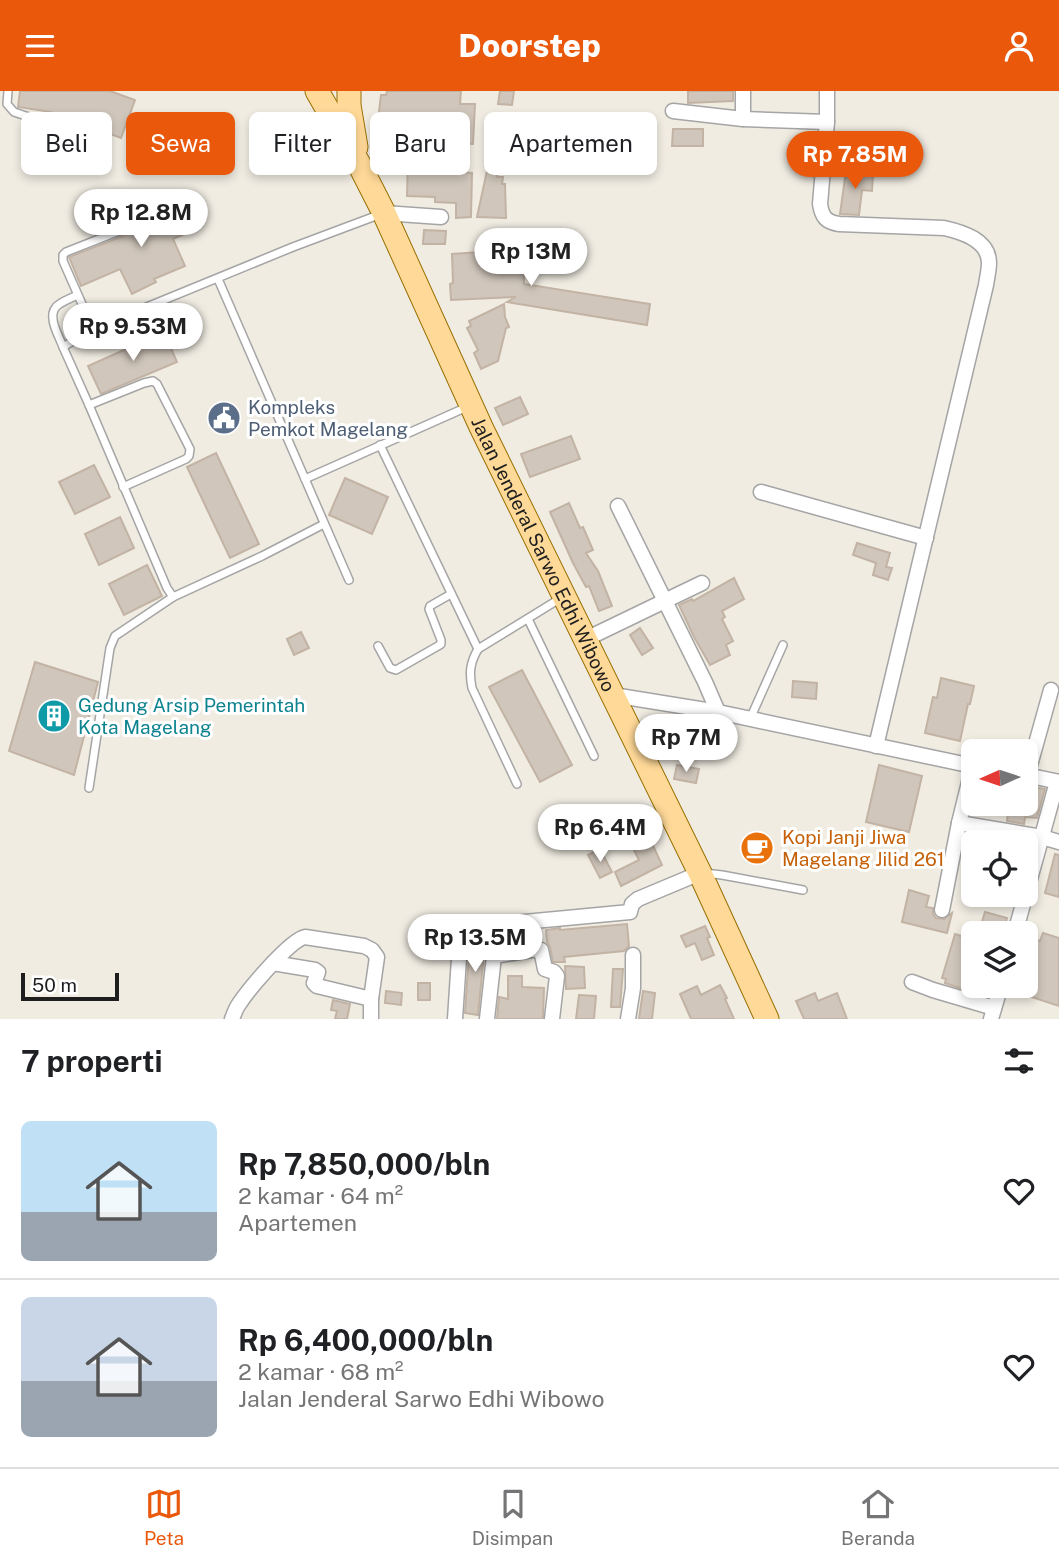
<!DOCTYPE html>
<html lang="id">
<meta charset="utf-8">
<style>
body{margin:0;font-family:"Public Sans",sans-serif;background:#f2f2f2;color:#202124;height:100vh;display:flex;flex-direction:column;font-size:26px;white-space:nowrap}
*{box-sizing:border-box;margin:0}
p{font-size:23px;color:#757577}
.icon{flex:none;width:38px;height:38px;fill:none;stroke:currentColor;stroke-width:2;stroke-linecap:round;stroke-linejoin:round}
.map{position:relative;height:928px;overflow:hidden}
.details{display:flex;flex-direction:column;background:#fff;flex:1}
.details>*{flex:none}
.hud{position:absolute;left:21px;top:21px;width:700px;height:63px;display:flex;gap:14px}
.needle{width:46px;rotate:267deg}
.tools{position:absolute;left:961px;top:648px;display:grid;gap:14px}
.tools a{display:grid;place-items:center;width:77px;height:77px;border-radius:10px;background:#fff;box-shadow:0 4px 10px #0003;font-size:35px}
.scale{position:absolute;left:21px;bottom:18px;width:98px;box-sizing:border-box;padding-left:7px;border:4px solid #1e1e1e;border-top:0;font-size:19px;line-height:24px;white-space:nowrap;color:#1e1e1e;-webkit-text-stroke:5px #fff;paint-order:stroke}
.price{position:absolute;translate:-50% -60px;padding:0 16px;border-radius:24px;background:#fff;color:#222;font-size:23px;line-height:46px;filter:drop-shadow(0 2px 4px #0008)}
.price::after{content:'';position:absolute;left:50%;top:42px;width:21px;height:16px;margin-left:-10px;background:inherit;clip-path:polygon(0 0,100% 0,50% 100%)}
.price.current{background:#ea580c;color:#fff}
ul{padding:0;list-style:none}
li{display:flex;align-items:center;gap:21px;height:175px;padding:0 21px}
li+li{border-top:2px solid #e0e0e0}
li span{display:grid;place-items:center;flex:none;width:196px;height:140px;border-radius:10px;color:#555}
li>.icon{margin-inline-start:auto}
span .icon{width:84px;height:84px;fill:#fffc;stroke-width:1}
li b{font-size:30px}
h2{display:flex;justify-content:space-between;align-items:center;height:84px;padding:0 21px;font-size:30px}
.pill{padding:0 24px;border-radius:10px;background:#fff;box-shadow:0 4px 10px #0003;font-size:24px;line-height:63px}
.pill.current{background:#ea580c;color:#fff}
header{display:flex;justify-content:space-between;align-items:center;height:91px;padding:0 21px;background:#ea580c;color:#fff;font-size:32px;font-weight:800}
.menu{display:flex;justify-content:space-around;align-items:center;height:98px;border-top:2px solid #e0e0e0;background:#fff;font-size:19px;color:#757577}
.menu a{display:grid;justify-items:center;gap:4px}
.menu .current{color:#ea580c}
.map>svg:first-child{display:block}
.building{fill:#d0c6bb;stroke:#c2b3a4;stroke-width:2}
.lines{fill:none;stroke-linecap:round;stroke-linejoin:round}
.lane-casing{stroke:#a5a5a5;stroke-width:10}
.street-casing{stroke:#a5a5a5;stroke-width:17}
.primary-casing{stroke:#976f00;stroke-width:25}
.lane{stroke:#fff;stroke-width:7}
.street{stroke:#fff;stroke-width:14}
.primary{stroke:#ffd998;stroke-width:23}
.labels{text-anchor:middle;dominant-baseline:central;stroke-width:6;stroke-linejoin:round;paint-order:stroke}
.service-label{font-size:19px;fill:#4e5e75;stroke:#fff;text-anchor:start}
.street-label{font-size:19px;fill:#1e1e1e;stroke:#fff}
.culture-label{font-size:19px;fill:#0d838f;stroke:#fff;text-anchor:start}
.food-label{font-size:19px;fill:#c56008;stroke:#fff;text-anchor:start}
</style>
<header><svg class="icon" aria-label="menu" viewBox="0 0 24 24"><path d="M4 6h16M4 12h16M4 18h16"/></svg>Doorstep<svg class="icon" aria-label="person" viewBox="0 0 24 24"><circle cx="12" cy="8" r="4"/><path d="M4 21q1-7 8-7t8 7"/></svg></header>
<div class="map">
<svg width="1059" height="928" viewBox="0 0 1059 928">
<rect width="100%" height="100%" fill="#f0ece2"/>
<g class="building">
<path d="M20,0H110L135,9L121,47L51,21L18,16Z"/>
<path d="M387,0H461L460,13H475L473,53L443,52L444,34L421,32L419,74L457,76V81L472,82L471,126L456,127V112L435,111V106L407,105L408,66L382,64L384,29H378L381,4H386Z"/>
<path d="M500,0H514L512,14L498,13Z"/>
<path d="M688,0H733V10L688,12Z"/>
<path d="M673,38H703V55H672Z"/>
<path d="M495,43L506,45L497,86H503L502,93H505L506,127L477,126Z"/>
<path d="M846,80L873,83L872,100L862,99L859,124L840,123Z"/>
<path d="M189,107L202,135L173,148L185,175L154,188L156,191L132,203L120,178L81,195L69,166L129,143L135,137L133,132Z"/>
<path d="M424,139L446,140L445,153H423Z"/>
<path d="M523,158L524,193L650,213L647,234L507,211L516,206L451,209L450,193L453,192L452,163Z"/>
<path d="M504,213L505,226L509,236L506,237L498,270L481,278L474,262L478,259L467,237L471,235L469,230Z"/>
<path d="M164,241L177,271L101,303L88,275Z"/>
<path d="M520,306L528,323L503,334L495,317Z"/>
<path d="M571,345L580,368L530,386L521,363Z"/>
<path d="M216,362L259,453L230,467L187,376Z"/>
<path d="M94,374L110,406L75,423L59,391Z"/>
<path d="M345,387L388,406L372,443L329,424Z"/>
<path d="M569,412L580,437L583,436L593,459L586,462L598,480L612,515L599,520L589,495L586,496L573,472L550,421Z"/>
<path d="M120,426L134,457L99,474L85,443Z"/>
<path d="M857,452L890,462L886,476L892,477L888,489L873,484L876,472L853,464Z"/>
<path d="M147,474L162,505L124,524L109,493Z"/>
<path d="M734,487L744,508L722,520L725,526L722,528L733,550L726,554L730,564L710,574L694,546L679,514L692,508L693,510Z"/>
<path d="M640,537L653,557L642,564L630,544Z"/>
<path d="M301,541L309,557L294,564L287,548Z"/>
<path d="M35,571L98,591L74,684L9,660Z"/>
<path d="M522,579L572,674L540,691L489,596Z"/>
<path d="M941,587L974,595L970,613H968L960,650L925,642L933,606L937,607Z"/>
<path d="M793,590L817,592L816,608L792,606Z"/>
<path d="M677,674L699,678L696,692L674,688Z"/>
<path d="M879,674L922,685L909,741L866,731Z"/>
<path d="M1026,695L1045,698L1037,727L1025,726L1024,733L1007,730L1009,712H1026Z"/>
<path d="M639,720L653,747L650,748L662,774L621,795L615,781L639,769L627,745L611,753L604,738Z"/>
<path d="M600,758L612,781L600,787L588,764Z"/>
<path d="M1055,763L1059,764V806L1045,802Z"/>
<path d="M909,799L929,805L926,816L933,817V823L936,827L944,828L952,822L947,842L902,831Z"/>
<path d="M985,821L1007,827L1003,842H986L979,840Z"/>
<path d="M627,833L629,855L624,860L564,866L565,871H553L550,856L547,851L546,839L560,837V839Z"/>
<path d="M705,835L710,846L707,847L714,864L702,869L695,852L686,856L681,845Z"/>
<path d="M1043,842L1059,847V915L1032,906L1037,892L1026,888V866L1032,847L1040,850Z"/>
<path d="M955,843L973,849V876L966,899L945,892L946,888L942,887Z"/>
<path d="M470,847H488V858L484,864L478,924L465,922Z"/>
<path d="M565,875L584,876L585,897L566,898Z"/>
<path d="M613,878H623L620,916H611Z"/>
<path d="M508,885H522V896L544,897L543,928H497L499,906L508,908Z"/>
<rect x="418" y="892" width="12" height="17"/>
<path d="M720,894L727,907L725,908L734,928H691L680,903L697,895L701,904Z"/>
<path d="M386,900L402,902L401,914L385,912Z"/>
<path d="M643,900L655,902L652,928H639Z"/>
<path d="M815,902L818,910L837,902L847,928H804L796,910Z"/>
<path d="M579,904L596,905L594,928H576Z"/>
<path d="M333,909L350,913L347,928H335L337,920L331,919Z"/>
</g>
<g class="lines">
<defs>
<g id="lane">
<path d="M8,0L7,13L14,21L106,52"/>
<path d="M218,188L349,489"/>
<path d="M93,238L63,170V164L66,161L127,137"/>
<path d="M63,256C59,245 47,226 56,216C60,211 70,208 77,204"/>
<path d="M89,314L144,292L153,290L157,293L190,358L189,365L186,368L123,396"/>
<path d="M380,354L478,558L561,507"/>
<path d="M305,388L467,316"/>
<path d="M324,433L262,465L173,506L167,497L89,314L63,256L93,238L293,156L381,123"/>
<path d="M528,528L594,665"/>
<path d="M378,555L390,577L396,579L438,555L441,553V549L429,518L430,515L451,503"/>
<path d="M478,558C470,572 469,581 472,597L517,693"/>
<path d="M750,628L783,554"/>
<path d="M89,697L110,557L115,545L173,506"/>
<path d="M704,782L722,784L803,799"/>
</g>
<g id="street">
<path d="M743,0V28"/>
<path d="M827,0V31L820,113C822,126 826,131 839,133L944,137C962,141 989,149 989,172C989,179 987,187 986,194L876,655"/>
<path d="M673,20L743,28L827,31"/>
<path d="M384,122L441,126"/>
<path d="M761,401L926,447"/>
<path d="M618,415L705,591L718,621"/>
<path d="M586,548L702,492"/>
<path d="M613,604L718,621L973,675"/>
<path d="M1026,684L1059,691"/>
<path d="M1027,685L1051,599"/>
<path d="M959,732L1042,746L1059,751"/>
<path d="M942,819L959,732L973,675"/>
<path d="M1015,842L1057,691"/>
<path d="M273,872L315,879L318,881L314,892L317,895L371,908"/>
<path d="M912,891L933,899L994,917"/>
<path d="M232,928C234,923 236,917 239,913C249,898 290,849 305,846L364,855L372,859L377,866L371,908V928"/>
<path d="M455,928L461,837L630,821L632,813L638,808L700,782"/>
<path d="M487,928L494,865L538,858L541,859L545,878L554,881L557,885L552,928"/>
<path d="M628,928L633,897V864"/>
<path d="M991,928L1001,894"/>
</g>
<g id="primary">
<path id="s1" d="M317,0L359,73L384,122L481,336L700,782L767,928"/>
<path d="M349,0V14L356,56"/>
</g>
</defs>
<use href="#lane" class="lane-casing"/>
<use href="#street" class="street-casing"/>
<use href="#primary" class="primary-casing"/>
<use href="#lane" class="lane"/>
<use href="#street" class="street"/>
<use href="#primary" class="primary"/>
</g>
<defs>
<symbol id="civic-disc" viewBox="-11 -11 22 22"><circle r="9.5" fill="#5c6f8a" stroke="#fff"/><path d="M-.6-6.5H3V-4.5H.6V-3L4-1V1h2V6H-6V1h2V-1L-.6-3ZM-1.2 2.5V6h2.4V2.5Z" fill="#fff"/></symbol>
<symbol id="building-disc" viewBox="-11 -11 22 22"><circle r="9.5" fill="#0f9aa8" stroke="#fff"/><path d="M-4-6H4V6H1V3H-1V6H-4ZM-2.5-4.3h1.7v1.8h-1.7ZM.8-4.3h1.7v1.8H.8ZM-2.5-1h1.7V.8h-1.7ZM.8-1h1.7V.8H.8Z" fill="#fff"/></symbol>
<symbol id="cafe-disc" viewBox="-11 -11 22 22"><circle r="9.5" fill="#e8710a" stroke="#fff"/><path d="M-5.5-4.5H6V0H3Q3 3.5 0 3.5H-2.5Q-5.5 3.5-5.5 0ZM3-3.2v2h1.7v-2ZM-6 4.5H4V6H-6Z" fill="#fff"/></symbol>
</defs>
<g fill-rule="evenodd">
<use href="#civic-disc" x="205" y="308" width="38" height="38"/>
<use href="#building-disc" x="35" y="606" width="38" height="38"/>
<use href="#cafe-disc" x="738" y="738" width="38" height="38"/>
</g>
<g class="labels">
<g class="service-label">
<text x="248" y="316">Kompleks<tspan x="248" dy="22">Pemkot Magelang</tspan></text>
</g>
<g class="street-label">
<text stroke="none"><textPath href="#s1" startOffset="516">Jalan Jenderal Sarwo Edhi Wibowo</textPath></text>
</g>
<g class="culture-label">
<text x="78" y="614">Gedung Arsip Pemerintah<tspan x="78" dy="22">Kota Magelang</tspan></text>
</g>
<g class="food-label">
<text x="782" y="746">Kopi Janji Jiwa<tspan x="782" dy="22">Magelang Jilid 261</tspan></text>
</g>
</g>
</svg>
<div class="tools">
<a><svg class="needle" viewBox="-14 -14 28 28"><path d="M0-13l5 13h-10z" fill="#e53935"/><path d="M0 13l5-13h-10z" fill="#757577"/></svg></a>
<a><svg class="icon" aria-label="locate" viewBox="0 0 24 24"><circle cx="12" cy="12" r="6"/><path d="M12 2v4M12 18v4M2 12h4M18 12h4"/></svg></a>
<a><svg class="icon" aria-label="layers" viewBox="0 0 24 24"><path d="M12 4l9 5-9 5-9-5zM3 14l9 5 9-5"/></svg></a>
</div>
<div class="scale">50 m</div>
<b class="price current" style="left:855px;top:100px">Rp 7.85M</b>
<b class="price" style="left:141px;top:158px">Rp 12.8M</b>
<b class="price" style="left:531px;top:197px">Rp 13M</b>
<b class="price" style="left:133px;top:272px">Rp 9.53M</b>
<b class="price" style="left:686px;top:683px">Rp 7M</b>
<b class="price" style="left:600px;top:773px">Rp 6.4M</b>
<b class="price" style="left:475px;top:883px">Rp 13.5M</b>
<div class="hud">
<a class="pill">Beli</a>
<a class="pill current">Sewa</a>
<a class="pill">Filter</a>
<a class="pill">Baru</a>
<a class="pill">Apartemen</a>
</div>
</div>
<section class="details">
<h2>7 properti<svg class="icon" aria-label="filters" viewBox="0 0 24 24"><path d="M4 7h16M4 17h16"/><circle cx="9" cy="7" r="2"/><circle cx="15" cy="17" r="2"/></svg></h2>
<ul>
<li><span style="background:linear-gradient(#bfe0f5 65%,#9aa5b1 0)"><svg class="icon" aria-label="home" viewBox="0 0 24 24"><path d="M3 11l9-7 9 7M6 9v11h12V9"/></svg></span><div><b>Rp 7,850,000/bln</b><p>2 kamar · 64 m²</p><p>Apartemen</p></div><svg class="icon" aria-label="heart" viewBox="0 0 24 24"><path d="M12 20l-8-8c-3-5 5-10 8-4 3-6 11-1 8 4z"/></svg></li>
<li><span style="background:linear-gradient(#c9d6e8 60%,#9aa5b1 0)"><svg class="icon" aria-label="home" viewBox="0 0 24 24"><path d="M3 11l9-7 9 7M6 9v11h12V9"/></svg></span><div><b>Rp 6,400,000/bln</b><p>2 kamar · 68 m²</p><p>Jalan Jenderal Sarwo Edhi Wibowo</p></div><svg class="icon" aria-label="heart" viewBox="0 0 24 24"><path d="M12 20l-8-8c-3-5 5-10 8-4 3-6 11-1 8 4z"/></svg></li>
</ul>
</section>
<nav class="menu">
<a class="current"><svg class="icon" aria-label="map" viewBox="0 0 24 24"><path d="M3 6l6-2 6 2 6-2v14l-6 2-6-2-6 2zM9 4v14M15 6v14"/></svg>Peta</a>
<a><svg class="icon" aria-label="saved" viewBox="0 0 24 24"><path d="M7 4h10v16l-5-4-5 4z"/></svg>Disimpan</a>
<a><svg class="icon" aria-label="home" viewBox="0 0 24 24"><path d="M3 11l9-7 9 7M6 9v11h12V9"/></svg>Beranda</a>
</nav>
